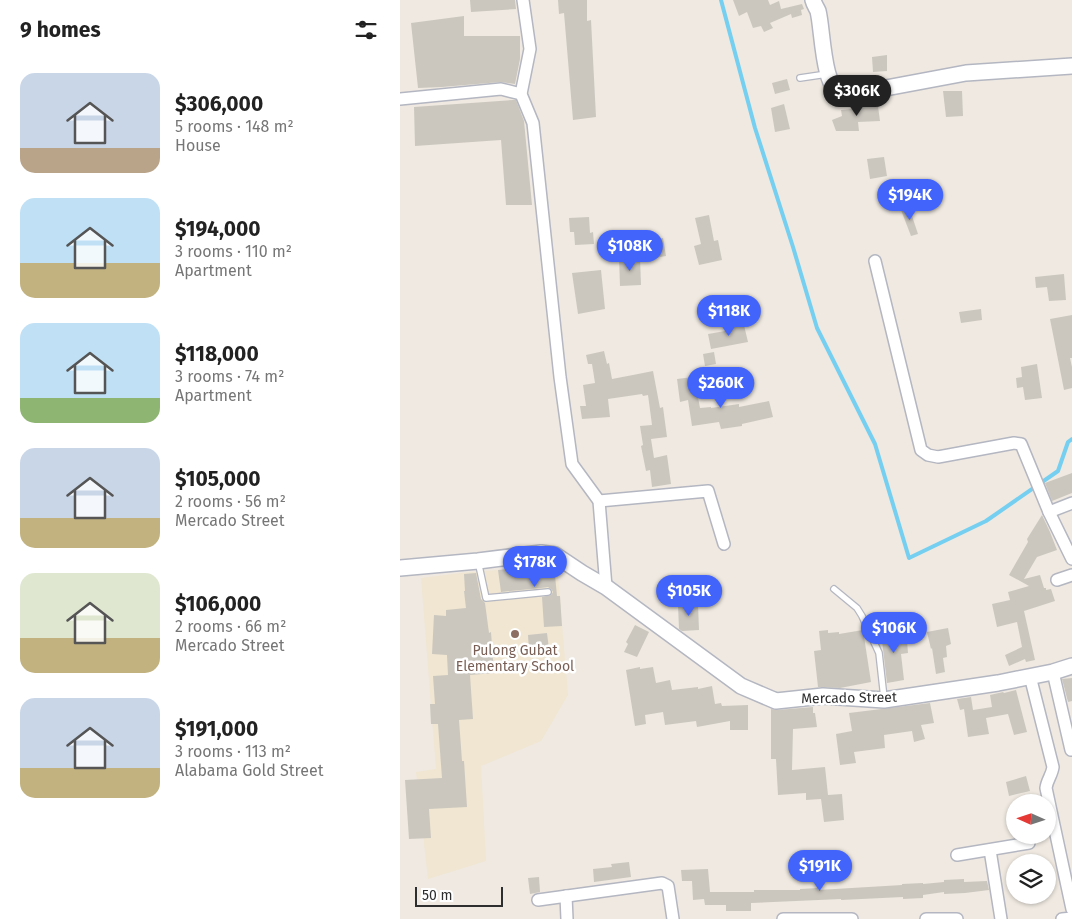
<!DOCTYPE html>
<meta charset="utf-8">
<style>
body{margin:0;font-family:"Fira Sans",sans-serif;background:#f2f2f2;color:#222;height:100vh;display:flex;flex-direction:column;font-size:19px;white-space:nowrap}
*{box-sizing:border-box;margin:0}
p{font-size:16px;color:#767676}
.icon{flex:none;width:28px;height:28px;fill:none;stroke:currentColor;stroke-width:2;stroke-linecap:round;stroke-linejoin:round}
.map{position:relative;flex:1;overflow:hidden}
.drawer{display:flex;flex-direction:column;background:#fff;width:400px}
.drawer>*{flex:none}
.needle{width:32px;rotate:273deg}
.buttons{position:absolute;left:606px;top:794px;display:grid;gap:10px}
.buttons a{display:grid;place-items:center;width:50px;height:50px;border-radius:50%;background:#fff;box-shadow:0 1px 4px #0004;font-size:25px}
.scale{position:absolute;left:15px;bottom:12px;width:88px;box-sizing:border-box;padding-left:5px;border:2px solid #2e2e2e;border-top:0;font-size:14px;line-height:18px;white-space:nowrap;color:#2e2e2e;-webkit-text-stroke:4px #fff;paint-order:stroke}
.price{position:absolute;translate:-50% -42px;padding:0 11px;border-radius:18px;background:#4264fb;color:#fff;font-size:16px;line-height:32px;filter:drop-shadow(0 1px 2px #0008)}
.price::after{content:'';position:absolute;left:50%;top:30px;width:15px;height:11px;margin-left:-8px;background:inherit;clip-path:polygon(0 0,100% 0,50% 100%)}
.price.current{background:#222;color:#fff}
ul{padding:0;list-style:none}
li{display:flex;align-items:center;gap:15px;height:125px;padding:0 20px}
li span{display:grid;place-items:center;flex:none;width:140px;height:100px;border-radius:15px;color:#555}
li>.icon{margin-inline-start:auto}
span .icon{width:60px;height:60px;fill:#fffc;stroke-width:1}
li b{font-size:21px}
h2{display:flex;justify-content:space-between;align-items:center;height:60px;padding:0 20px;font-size:21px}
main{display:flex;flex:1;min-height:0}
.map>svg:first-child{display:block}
.education{fill:#f0e6d1}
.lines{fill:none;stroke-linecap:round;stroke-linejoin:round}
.stream{stroke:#75cff0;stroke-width:4}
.building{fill:#cbc7bf}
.lane-casing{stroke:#b4b7c1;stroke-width:8}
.street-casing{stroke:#b4b7c1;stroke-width:14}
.secondary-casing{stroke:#b4b7c1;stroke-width:18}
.lane{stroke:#fff;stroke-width:5.5}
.street{stroke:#fff;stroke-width:11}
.secondary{stroke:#fff;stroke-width:15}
.education-dot{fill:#8d6e63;stroke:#fff;stroke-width:2}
.labels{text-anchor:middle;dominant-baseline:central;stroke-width:5;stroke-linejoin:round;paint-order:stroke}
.education-label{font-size:14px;fill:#785e54;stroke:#fff}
.street-label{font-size:14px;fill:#2e2e2e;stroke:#fff}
</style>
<main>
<section class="drawer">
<h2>9 homes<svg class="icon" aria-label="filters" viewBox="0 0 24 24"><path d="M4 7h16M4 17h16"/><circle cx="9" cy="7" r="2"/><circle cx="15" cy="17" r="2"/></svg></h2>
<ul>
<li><span style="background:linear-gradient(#c9d6e8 75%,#b9a48a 0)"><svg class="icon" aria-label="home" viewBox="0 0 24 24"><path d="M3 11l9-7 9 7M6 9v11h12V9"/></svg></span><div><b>$306,000</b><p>5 rooms · 148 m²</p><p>House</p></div></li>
<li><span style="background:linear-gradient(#bfe0f5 65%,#c2b280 0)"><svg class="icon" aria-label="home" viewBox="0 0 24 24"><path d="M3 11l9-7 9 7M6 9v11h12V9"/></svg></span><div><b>$194,000</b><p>3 rooms · 110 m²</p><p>Apartment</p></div></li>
<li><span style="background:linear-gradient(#bfe0f5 75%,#8fb573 0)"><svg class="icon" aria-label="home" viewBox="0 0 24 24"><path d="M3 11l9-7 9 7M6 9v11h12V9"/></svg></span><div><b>$118,000</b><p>3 rooms · 74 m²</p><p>Apartment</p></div></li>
<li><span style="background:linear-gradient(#c9d6e8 70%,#c2b280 0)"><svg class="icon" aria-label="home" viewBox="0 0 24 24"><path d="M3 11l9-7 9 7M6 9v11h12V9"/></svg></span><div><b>$105,000</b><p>2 rooms · 56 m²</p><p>Mercado Street</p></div></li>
<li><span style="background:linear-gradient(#dfe7d0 65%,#c2b280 0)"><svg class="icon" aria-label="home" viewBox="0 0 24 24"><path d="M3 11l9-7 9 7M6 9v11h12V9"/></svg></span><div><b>$106,000</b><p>2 rooms · 66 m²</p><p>Mercado Street</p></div></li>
<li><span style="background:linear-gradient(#c9d6e8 70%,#c2b280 0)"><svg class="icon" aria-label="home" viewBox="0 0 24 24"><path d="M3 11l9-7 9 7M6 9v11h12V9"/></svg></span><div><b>$191,000</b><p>3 rooms · 113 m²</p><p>Alabama Gold Street</p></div></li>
</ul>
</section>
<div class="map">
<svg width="672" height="919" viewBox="0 0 672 919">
<rect width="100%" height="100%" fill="#efe9e1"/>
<path class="education" d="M157,565L168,695L141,741L81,766L86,861L28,879L16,772L36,769L21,578L61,573Z"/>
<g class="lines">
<path class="stream" d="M321,0L355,128L393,247L417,328L475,444L509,558L586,521L658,471L668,442L672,439"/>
</g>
<g class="building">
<path d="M70,0H115L116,9L71,12Z"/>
<path d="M158,0H187V21L191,20L196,117L173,120L164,13L159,14Z"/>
<path d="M333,0H368L370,5L379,1L381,9L402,4L404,9L401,10L402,15L392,18L391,14L370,23L373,28L364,32L361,26L353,28L347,12L339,16Z"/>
<path d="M64,16V36H120V59L115,84L100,82L42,87L18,88L11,23Z"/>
<path d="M487,55V71L473,72L472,57Z"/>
<path d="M387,79L390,90L375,94L372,83Z"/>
<path d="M543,91H562L563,116L546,117Z"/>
<path d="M477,99L480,121L458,122L459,131H436L432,120L442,116L441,110L462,108L461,102Z"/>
<path d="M113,100H116L124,121L132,205H106L101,140L15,146L14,107Z"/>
<path d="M384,104L390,129L375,132L371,108Z"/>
<path d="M484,157L487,176L470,179L467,159Z"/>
<path d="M509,207L518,234L511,236L501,210Z"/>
<path d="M309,215L314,241L318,240L322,260L299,265L294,246L301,244L295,218Z"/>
<path d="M189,217L190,233L193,232L194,244L175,245L174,232H170L169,218Z"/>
<path d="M263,238L266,256L243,260L240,241Z"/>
<path d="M240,257L241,285L220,286L219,258Z"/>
<path d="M201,270L205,309L178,314L172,273Z"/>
<path d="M664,274L666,300L649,301L647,287L636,288L635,277Z"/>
<path d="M333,299L335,311L318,314L316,302Z"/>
<path d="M581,309L582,320L561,323L559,312Z"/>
<path d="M672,315V358H670L672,367V388L664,390L650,319Z"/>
<path d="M343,321L348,342L311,349L308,334L331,330L330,324Z"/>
<path d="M204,351L207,364L209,363L212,379L238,374L253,371L260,408L263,407L267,437L251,439L254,458L267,455L271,484L252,487L250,470L246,471L241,446L243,445L240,426L252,425L248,395L243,396L242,394L208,399L210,417L182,419L180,406H186L183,385L195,383L192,364H188L186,355Z"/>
<path d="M314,352L316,364L305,366L303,354Z"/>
<path d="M637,364L642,398L625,400L623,387L617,388L616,378L622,377L621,367Z"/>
<path d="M293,377L296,393L297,392L300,408L311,407V408L339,404V407L369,401L373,417L342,424V426L321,429L319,422L292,426L288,400L280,402L277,379Z"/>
<path d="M672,473V493L652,501L645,483Z"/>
<path d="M642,515L650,532L657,550L637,557L624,579L640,575L644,588H646V590L651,589L655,601L624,611L635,660L626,662L625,659L609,666L605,655L622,647L617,622L597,627L592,604L610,600L608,592L629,586L609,575L628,542L627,539Z"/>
<path d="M152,564L154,565L157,596H160L162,626L144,627L142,597L151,595L153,592L151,589L148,587L141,588L101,592L98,570Z"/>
<path d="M76,573L81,599L85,603L89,633L91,632L94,673L70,675L73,719L59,720L62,761H64L67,807L29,809L31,838L9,839L5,780L42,778L38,724H31L30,704H35L33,676L48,675L47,655L32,654L34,615L46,616V610L66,608L64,591H65L64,574Z"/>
<path d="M298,604L299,630L282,631L279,629L278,605Z"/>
<path d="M235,625L249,632L237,657L224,652L228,644L226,642Z"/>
<path d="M548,628L551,644L546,646L547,657L543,658L545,672L536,674L532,648L531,649L527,632Z"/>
<path d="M506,629L508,653L501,654L504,680L487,683L481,632Z"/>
<path d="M428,630V633L439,632V634L463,630L471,682L440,688L418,687L414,651L421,650L419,631Z"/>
<path d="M147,633L149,649L129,650L128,635Z"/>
<path d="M240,667V669L253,667L256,683L270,680L272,690L298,687V689L312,686L315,704L321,703L322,706L348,705V730H330V721L297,727L296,721L265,725L263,712L245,715L246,724L235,726L226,670Z"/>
<path d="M672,678V701L668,702L662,679Z"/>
<path d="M616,690L627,732L614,735L608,714L586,718L589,734L568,737L564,709L560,710L557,699L571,697L573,710L592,707L590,695L603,692L604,693Z"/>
<path d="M530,703L534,723L521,725L525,739L514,742L512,731L484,735L485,748L454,752L456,763L440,765L436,734L452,731L449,713Z"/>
<path d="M413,707V713H415L417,727L393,729L392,770L425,767L428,795L442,794L444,820L424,822L421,799L406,800V793L378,795L376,759H371V709L377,710Z"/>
<path d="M626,776L630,791L609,796L606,782Z"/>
<path d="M229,862L231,877L194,882L193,869L212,867L211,864Z"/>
<path d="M308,869L310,892H354V890H400V889L418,888V890L502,885V884L523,883V884L544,882V880L564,879V882L587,881L589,890L565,893L544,894V892L523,895V898L503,899V897L441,900V899L351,903V911H326V905H305L304,899L293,900L292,881H282L281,870Z"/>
<path d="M139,877L140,892L130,894L128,878Z"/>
</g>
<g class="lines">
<defs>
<g id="lane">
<path d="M400,78L427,74"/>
<path d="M78,561L86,598L148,592"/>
<path d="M434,589L457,608L462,616L479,653L484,698"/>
</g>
<g id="street">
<path d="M123,0L130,49L121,94L133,123L160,377L172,464L199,501L206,587"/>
<path d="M0,99L101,89L121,94"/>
<path d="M475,261L521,450L528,455L538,457L614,443L621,444L649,512L672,559"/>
<path d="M199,501L308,491L324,544"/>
<path d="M649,512L672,503"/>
<path d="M657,580L672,575"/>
<path d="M653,672L671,750"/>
<path d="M630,676L653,767C652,775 647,780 646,788L672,909"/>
<path d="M590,850L601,919"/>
<path d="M557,855L629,843"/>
<path d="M166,896L167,919"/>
<path d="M138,900L262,883L268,886L273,919"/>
<path d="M383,919H452"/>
<path d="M526,919H557"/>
<path d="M662,919L672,918"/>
</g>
<g id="secondary">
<path d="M413,0C414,4 416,7 418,11C423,30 422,89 443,96L566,73L672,66"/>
<path d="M0,568L78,561L141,553L155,555L182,573L206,587L341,686L376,701L423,696L484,700L598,683L653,672L672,666"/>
</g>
</defs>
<use href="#lane" class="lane-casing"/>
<use href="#street" class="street-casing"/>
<use href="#secondary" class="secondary-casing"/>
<use href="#lane" class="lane"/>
<use href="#street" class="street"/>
<use href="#secondary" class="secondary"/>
</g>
<circle class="education-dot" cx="115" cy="634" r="5"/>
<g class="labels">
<g class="education-label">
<text x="115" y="650">Pulong Gubat<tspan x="115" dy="16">Elementary School</tspan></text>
</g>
<g class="street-label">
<text transform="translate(449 698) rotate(-1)">Mercado Street</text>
</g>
</g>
</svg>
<div class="buttons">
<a><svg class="needle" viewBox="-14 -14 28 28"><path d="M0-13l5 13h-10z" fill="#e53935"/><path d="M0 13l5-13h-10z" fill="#767676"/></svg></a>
<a><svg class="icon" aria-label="layers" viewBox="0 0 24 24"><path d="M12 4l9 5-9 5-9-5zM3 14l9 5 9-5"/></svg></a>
</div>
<div class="scale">50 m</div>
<b class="price current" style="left:457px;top:117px">$306K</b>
<b class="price" style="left:510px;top:221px">$194K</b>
<b class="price" style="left:230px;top:272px">$108K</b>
<b class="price" style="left:329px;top:337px">$118K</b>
<b class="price" style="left:321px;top:409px">$260K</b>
<b class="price" style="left:135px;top:588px">$178K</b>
<b class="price" style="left:289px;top:617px">$105K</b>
<b class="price" style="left:494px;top:654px">$106K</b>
<b class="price" style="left:420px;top:892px">$191K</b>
</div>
</main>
